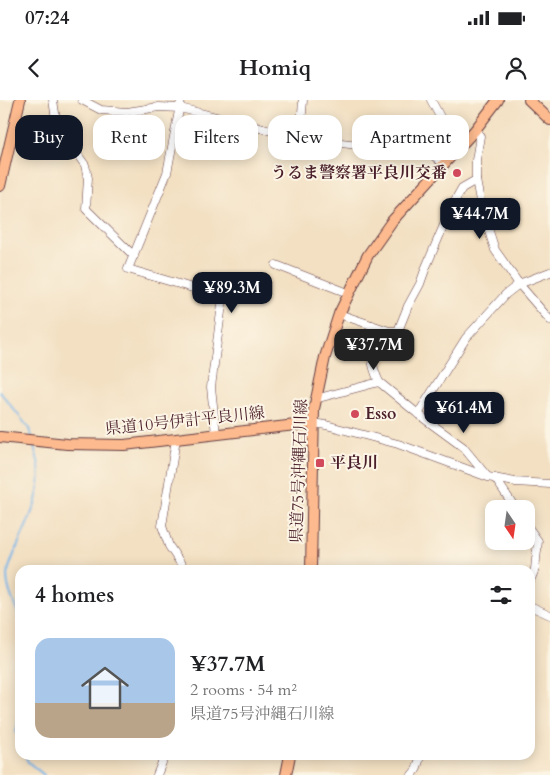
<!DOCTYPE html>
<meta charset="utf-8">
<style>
body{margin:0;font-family:Cardo,"Noto Serif JP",serif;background:#f2f2f2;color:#202124;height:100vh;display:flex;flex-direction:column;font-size:19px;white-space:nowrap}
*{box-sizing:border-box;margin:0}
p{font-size:16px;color:#757577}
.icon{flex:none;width:28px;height:28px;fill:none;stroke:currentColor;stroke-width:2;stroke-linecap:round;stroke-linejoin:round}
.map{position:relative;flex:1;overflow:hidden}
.details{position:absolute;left:15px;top:465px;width:520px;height:195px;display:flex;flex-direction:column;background:#fff;border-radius:15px;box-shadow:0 2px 12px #0003}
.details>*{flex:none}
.top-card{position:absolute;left:15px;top:15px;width:520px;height:45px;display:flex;gap:10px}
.needle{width:32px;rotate:167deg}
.fabs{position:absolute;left:485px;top:400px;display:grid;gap:10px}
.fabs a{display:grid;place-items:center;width:50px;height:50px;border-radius:10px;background:#fff;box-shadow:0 2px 12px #0003;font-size:25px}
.price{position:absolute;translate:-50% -42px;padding:0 11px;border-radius:10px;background:#111827;color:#fff;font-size:16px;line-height:32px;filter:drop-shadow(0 1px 2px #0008)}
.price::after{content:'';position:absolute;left:50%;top:30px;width:15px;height:11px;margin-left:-8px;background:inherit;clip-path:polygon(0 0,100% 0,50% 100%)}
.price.current{background:#222;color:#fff}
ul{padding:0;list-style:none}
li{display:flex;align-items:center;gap:15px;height:125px;padding:0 20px}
li span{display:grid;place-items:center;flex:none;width:140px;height:100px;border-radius:15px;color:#555}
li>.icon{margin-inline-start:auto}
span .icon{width:60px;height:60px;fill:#fffc;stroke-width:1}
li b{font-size:21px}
h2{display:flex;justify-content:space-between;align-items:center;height:60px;padding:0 20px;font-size:21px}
.pill{padding:0 18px;border-radius:15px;background:#fff;box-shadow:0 2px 12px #0003;font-size:18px;line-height:45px}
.pill.current{background:#111827;color:#fff}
.status{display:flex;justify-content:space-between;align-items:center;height:35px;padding:0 25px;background:#fff;direction:ltr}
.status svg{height:14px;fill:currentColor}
header{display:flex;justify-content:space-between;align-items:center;height:65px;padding:0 20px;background:#fff;font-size:22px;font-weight:800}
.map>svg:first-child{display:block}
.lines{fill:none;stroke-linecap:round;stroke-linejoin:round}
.stream{stroke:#76b5ea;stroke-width:2}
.minor-casing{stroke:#633c42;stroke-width:9}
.major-casing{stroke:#633c42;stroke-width:12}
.minor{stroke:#fff;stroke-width:8}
.major{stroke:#fcba8e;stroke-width:10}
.poi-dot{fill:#d1495b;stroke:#fcf5e5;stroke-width:2}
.labels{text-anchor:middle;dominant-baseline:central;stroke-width:4;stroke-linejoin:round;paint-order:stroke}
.poi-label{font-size:16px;font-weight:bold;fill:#4a1f2b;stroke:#fcf5e5;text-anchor:start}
.street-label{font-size:16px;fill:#4a1f2b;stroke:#fcf5e5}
</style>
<div class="status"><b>07:24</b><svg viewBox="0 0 49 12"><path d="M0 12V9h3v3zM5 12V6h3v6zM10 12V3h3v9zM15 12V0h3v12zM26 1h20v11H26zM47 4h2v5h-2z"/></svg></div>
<header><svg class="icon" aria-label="back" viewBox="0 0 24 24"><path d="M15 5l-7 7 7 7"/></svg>Homiq<svg class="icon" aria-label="person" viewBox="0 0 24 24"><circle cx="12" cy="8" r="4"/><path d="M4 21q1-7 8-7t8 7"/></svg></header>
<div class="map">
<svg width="550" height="675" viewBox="0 0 550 675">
<rect width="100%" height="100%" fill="#fcf5e5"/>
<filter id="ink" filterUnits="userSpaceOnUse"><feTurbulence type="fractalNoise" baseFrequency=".02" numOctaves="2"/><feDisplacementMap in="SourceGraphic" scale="10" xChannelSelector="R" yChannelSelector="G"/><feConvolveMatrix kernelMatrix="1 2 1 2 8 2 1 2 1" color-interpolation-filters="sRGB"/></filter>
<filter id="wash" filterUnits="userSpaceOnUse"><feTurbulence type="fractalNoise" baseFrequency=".0096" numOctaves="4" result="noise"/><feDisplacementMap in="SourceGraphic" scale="20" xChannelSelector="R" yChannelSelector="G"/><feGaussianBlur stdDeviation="1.12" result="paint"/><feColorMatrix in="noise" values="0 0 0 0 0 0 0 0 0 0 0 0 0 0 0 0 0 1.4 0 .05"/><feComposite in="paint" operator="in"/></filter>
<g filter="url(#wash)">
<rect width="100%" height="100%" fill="#f3e0c2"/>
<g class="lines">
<g class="stream">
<path d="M0,292L28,327L32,336"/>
<path d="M20,517C14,503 7,490 7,475C16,438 44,406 39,366C38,359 35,351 33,343"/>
<path d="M20,613L16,632L20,645"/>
<path d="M25,655L28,662L44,675"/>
</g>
</g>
</g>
<g filter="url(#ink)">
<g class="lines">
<defs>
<g id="minor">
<path d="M53,0L57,26L85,65L88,78L86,109L134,156"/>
<path d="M82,0L101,10L127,12L159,7L180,8L300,38L358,45L417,47L429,52L444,64"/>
<path d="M181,0L167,73L128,169L223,197L211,287L216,334"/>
<path d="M431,0L446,28L460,46"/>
<path d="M475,30L480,36L476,60V80L481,106L495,150L519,184L550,220"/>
<path d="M300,38L303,0"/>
<path d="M276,165L348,193"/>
<path d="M339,214L389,231H398L408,206L420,184L426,167L453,104L462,88L476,80"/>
<path d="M372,225C369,246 370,262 379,282"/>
<path d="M315,299L379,282L418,314L463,347L486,375"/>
<path d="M418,314L466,238L506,194L519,184L550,172"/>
<path d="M313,323L326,325L398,344L488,377L515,382L550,384"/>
<path d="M176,339L162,426L169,446L185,470"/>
<path d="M495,378L516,409"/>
<path d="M526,424L538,441L535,469L530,481"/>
<path d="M530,506L550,515"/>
<path d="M157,675L165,655"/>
<path d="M412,675L416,670L421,655"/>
</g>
<g id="major">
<path d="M529,0L550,20"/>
<path d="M0,86L20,0"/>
<path d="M0,337L67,344L124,345L313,323"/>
<path d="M311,470L314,309L325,257L339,214L368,155L392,121L475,30L498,0"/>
<path d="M286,675L290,655"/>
</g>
</defs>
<use href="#minor" class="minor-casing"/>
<use href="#major" class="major-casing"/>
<use href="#minor" class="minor"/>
<use href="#major" class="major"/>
</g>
</g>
<g class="poi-dot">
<circle cx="457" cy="73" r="5"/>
<circle cx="355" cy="314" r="5"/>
<rect x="315" y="358" width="10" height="10" rx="2.5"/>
</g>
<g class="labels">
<g class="poi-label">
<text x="447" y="73" text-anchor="end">うるま警察署平良川交番</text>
<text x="365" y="314">Esso</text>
<text x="330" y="363">平良川</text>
</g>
<g class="street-label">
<text transform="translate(185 321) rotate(-6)">県道10号伊計平良川線</text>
<text transform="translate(299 371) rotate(-88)">県道75号沖縄石川線</text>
</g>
</g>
</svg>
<div class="fabs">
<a><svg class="needle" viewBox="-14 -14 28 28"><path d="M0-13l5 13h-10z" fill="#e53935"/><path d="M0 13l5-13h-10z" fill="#757577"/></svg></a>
</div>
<b class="price" style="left:480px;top:140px">¥44.7M</b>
<b class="price" style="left:232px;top:214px">¥89.3M</b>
<b class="price current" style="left:374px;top:271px">¥37.7M</b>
<b class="price" style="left:464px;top:334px">¥61.4M</b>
<div class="top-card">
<a class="pill current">Buy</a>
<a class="pill">Rent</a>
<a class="pill">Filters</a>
<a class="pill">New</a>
<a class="pill">Apartment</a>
</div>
<section class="details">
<h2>4 homes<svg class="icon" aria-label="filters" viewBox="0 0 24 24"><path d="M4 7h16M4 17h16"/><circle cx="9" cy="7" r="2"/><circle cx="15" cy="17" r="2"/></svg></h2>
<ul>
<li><span style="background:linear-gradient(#a9c7e8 65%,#b9a48a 0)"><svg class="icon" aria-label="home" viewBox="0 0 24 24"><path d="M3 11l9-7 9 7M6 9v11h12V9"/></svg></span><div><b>¥37.7M</b><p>2 rooms · 54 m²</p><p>県道75号沖縄石川線</p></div></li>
</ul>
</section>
</div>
